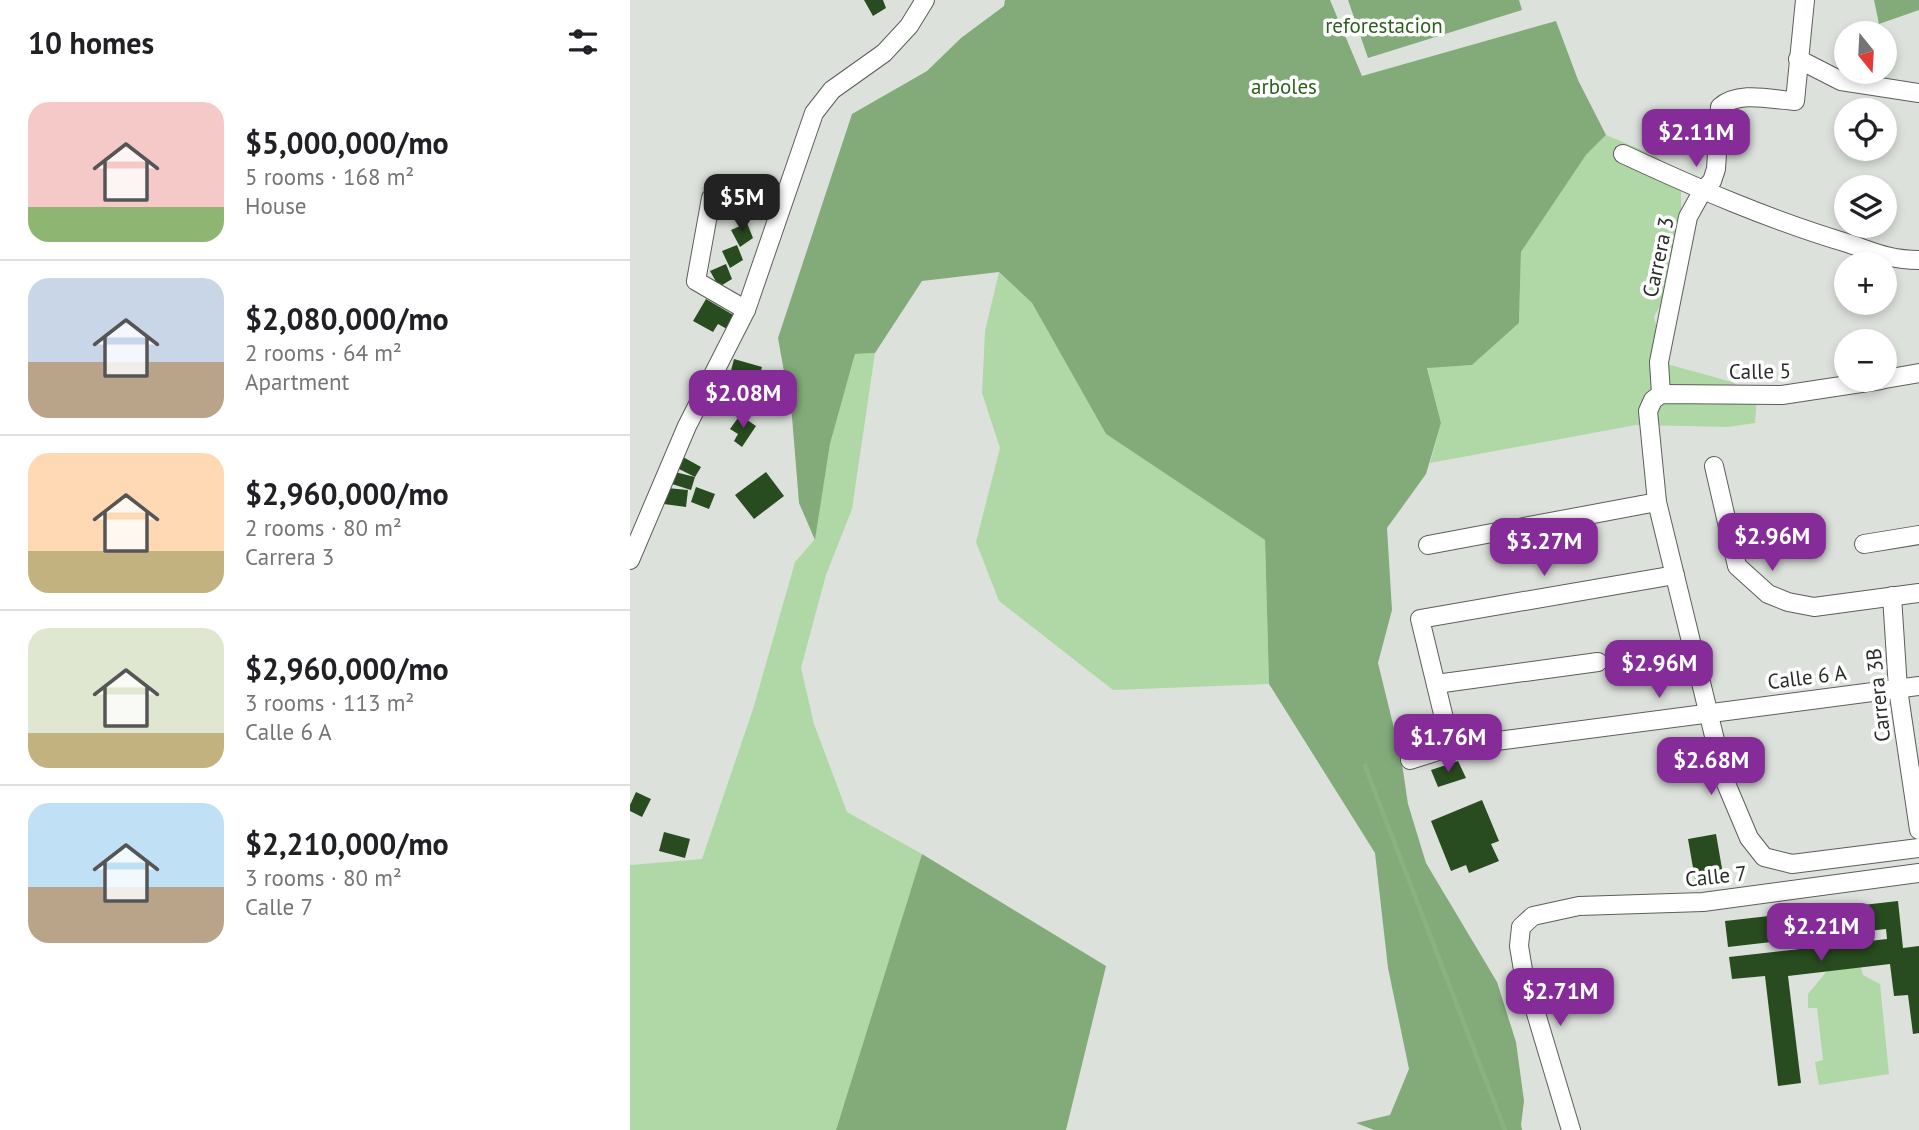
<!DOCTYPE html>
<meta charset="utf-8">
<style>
body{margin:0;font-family:"PT Sans",sans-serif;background:#f2f2f2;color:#202124;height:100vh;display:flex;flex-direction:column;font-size:26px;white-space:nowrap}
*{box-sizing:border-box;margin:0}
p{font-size:23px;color:#757577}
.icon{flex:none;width:38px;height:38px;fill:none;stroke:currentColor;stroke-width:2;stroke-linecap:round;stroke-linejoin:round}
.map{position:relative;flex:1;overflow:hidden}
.details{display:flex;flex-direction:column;background:#fff;width:630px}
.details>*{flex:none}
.needle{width:46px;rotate:162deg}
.controls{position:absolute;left:1204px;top:21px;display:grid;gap:14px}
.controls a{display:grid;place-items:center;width:63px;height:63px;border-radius:50%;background:#fff;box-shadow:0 4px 10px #0003;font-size:35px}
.price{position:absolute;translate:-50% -60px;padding:0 16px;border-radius:14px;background:#852c99;color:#fff;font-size:23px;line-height:46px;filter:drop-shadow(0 2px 4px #0008)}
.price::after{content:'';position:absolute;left:50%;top:42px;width:21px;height:16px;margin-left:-10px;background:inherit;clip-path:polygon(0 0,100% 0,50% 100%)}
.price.current{background:#222;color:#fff}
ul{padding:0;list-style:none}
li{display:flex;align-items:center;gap:21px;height:175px;padding:0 28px}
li+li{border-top:2px solid #e0e0e0}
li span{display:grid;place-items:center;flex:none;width:196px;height:140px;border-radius:21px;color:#555}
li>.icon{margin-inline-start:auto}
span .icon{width:84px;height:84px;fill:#fffc;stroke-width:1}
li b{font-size:30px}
h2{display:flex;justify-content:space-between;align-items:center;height:84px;padding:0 28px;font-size:30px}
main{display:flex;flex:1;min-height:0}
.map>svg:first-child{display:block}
.green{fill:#b0d8a7}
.forest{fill:#83ab7a}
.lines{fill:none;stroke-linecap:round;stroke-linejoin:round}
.stream{stroke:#89b280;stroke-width:4.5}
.building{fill:#284c1f}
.minor-casing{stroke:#5a5f59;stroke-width:20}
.minor{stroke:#fff;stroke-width:18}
.labels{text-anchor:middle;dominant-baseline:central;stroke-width:7;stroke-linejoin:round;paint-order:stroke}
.park-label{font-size:21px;fill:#2a5f1c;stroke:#fff}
.street-label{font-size:21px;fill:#2a2c2a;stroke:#fff}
</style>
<main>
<section class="details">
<h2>10 homes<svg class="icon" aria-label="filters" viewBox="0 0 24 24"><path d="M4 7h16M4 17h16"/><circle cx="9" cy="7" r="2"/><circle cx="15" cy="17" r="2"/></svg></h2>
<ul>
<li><span style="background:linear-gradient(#f6c9c9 75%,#8fb573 0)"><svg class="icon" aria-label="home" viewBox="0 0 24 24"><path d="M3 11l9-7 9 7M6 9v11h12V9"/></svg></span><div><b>$5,000,000/mo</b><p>5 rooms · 168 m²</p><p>House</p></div></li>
<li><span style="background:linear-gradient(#c9d6e8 60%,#b9a48a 0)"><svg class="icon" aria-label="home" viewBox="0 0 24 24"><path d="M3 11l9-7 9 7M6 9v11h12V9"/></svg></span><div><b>$2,080,000/mo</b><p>2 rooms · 64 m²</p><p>Apartment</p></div></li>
<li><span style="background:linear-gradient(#ffd9b3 70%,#c2b280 0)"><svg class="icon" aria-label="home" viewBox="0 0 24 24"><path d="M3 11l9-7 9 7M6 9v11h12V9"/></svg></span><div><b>$2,960,000/mo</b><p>2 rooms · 80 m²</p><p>Carrera 3</p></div></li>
<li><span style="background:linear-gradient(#dfe7d0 75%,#c2b280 0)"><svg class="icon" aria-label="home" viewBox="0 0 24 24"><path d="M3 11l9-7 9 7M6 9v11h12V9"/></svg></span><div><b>$2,960,000/mo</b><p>3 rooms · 113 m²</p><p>Calle 6 A</p></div></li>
<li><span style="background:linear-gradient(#bfe0f5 60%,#b9a48a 0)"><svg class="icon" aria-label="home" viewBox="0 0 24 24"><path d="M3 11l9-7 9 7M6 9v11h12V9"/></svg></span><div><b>$2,210,000/mo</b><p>3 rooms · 80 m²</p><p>Calle 7</p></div></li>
</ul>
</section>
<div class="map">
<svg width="1289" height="1130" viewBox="0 0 1289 1130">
<rect width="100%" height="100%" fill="#dce2db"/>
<g class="green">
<path d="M976,135L1026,156L1051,177V216L1044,280L1024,317L1037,364L1102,382L1127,396L1125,423L1098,427L1006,425L800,463L811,423L797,367L842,365L889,323L891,252L956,155Z"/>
<path d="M369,272L402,303L476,434L635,540L639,684L483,690L369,601L346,542L370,448L352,393L355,331Z"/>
<path d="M245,353L222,509L196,575L171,668L184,724L217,812L292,854L206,1130H0V865L72,859L123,709L165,562L185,539L200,444L225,354Z"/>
<path d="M1231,967L1233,975L1250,984L1259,1074L1189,1085L1185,1062L1193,1060L1187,1008H1178V994L1197,971Z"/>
</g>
<g class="forest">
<path d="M375,0H700L732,76L926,21L948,80L976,135L956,155L891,252L889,323L842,365L797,368L811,423L796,474L757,528L762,610L748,663L771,757L778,804L796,863L867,982L886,1042L894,1101L891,1125L892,1130H744L726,1123L760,1115L779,1069L758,968L745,853L639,684L635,540L476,434L402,303L369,272L292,281L245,353L225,354L200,444L185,540L169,503L162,417L148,338L222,114L297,71L331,38L374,6Z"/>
<path d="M718,0H889L892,10L738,58Z"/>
<path d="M1244,0H1289V10L1249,24Z"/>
<path d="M292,854L476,966L436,1130H206Z"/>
</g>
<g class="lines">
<path class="stream" d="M735,766L875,1130"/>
</g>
<g class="building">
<path d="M234,0H253L256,8L243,16Z"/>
<path d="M117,223L123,238L110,247L101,230Z"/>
<path d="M107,245L113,260L100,268L92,251Z"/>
<path d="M96,264L102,279L89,287L80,271Z"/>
<path d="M76,299L105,316L97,329L88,324L83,332L63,321Z"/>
<path d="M104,359L132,367L124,394L97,386Z"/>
<path d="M110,415L126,426L112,447L104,441L108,434L100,429Z"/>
<path d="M53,457L71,467L65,477L47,468Z"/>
<path d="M45,472L65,477L61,490L42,484Z"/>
<path d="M136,472L154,496L124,519L105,495Z"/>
<path d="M66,487L85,494L79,509L61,502Z"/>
<path d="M37,488L58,490L56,507L34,504Z"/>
<path d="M828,761L836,778L808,787L801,770Z"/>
<path d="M6,792L21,799L12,817L0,811V805Z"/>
<path d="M852,800L869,841L861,844L869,861L839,873L836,865L821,871L801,821Z"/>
<path d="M34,832L60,839L55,858L29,851Z"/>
<path d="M1086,834L1094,880L1066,885L1058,839Z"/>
<path d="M1268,901L1273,948L1289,946V1033L1283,1034L1278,995L1264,996L1260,964L1158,976L1171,1083L1148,1086L1135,976L1102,979L1099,957L1257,939L1256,929L1098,947L1095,921Z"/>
</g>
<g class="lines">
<defs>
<g id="minor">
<path d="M1168,59L1211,81L1289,93"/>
<path d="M993,154C1066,188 1140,220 1217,243C1244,252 1259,260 1289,260"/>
<path d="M81,198L66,281L116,310"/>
<path d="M1255,379L1289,373"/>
<path d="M1251,380L1152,395L1031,394L1023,400L1018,411L1027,502L1095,781L1119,838L1134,857L1162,864L1289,848"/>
<path d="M1031,394L1029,362L1058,217L1073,190L1082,181L1086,169L1090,107C1109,90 1143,100 1165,101L1175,0"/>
<path d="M1084,466L1107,566L1138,594L1158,602L1184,607L1289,593"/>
<path d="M1234,544L1289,535"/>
<path d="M798,545L1027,502"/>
<path d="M0,560L57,426L116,310L184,113L202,90L254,53L279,26L295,0"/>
<path d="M1262,596L1268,689L1289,830"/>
<path d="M806,684L968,662"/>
<path d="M821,747L790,619L1045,575"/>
<path d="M780,760L821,747L1289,686"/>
<path d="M941,1130L893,970L889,946L891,927L903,916L949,906L1073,902L1289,873"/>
</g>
</defs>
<use href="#minor" class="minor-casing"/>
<use href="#minor" class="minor"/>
</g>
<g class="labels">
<g class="park-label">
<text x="754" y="25">reforestacion</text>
<text x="654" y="86">arboles</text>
</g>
<g class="street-label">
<text transform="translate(1028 257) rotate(-78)">Carrera 3</text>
<text transform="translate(1130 371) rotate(-1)">Calle 5</text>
<text transform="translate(1177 677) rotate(-7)">Calle 6 A</text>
<text transform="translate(1248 695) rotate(-96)">Carrera 3B</text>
<text transform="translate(1086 876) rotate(-6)">Calle 7</text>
</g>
</g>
</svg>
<div class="controls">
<a><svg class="needle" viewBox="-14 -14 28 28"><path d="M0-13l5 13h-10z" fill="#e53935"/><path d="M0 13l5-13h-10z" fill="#757577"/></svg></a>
<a><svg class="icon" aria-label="locate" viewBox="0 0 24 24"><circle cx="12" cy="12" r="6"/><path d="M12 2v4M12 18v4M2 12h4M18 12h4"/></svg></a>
<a><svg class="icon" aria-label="layers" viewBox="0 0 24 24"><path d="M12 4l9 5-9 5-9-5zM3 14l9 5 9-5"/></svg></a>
<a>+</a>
<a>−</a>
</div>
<b class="price" style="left:1066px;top:169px">$2.11M</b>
<b class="price current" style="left:112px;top:234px">$5M</b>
<b class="price" style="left:113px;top:430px">$2.08M</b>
<b class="price" style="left:1142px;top:573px">$2.96M</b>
<b class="price" style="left:914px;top:578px">$3.27M</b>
<b class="price" style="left:1029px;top:700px">$2.96M</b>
<b class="price" style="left:818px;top:774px">$1.76M</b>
<b class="price" style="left:1081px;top:797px">$2.68M</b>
<b class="price" style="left:1191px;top:963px">$2.21M</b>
<b class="price" style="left:930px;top:1028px">$2.71M</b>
</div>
</main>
